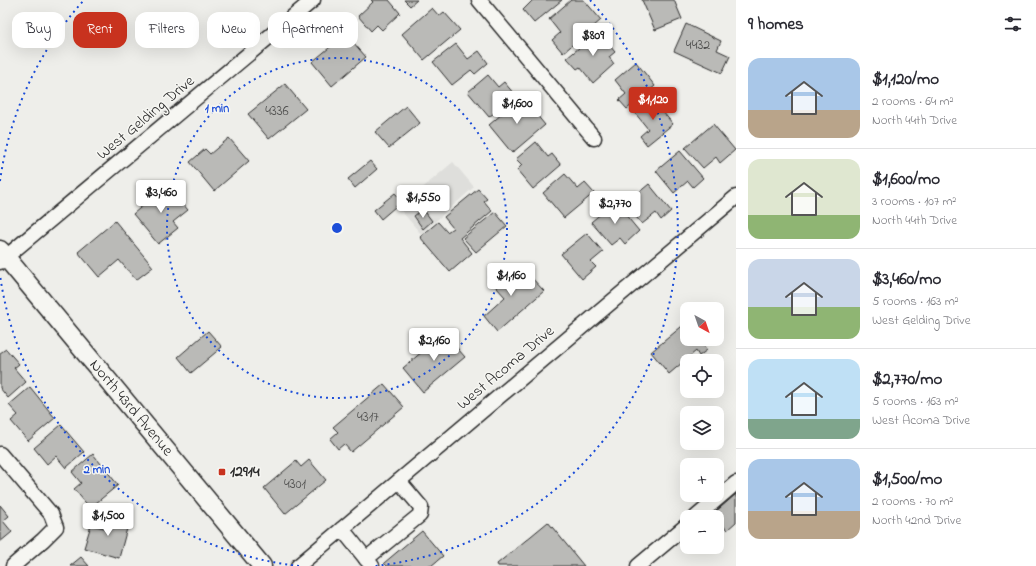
<!DOCTYPE html>
<meta charset="utf-8">
<style>
body{margin:0;font-family:"Indie Flower",sans-serif;background:#f2f2f3;color:#2b2b33;height:100vh;display:flex;flex-direction:column;font-size:15px;white-space:nowrap}
*{box-sizing:border-box;margin:0}
p{font-size:13px;color:#7c7c81}
.icon{flex:none;width:22px;height:22px;fill:none;stroke:currentColor;stroke-width:2;stroke-linecap:round;stroke-linejoin:round}
.map{position:relative;flex:1;overflow:hidden}
.sheet{display:flex;flex-direction:column;background:#fff;width:300px}
.sheet>*{flex:none}
.top-card{position:absolute;left:12px;top:12px;width:380px;height:36px;display:flex;gap:8px}
.needle{width:26px;rotate:140deg}
.controls{position:absolute;left:680px;top:302px;display:grid;gap:8px}
.controls a{display:grid;place-items:center;width:44px;height:44px;border-radius:8px;background:#fff;box-shadow:0 4px 16px #0002;font-size:20px}
.price{position:absolute;translate:-50% -34px;padding:0 9px;border-radius:4px;background:#fff;color:#222;font-size:13px;line-height:26px;filter:drop-shadow(0 1px 2px #0008)}
.price::after{content:'';position:absolute;left:50%;top:24px;width:12px;height:9px;margin-left:-6px;background:inherit;clip-path:polygon(0 0,100% 0,50% 100%)}
.price.on{background:#c8321e;color:#fff}
ul{padding:0;list-style:none}
li{display:flex;align-items:center;gap:12px;height:100px;padding:0 12px}
li+li{border-top:1px solid #e1e1e2}
li span{display:grid;place-items:center;flex:none;width:112px;height:80px;border-radius:12px;color:#555}
li>.icon{margin-inline-start:auto}
span .icon{width:48px;height:48px;fill:#fffc;stroke-width:1}
li b{font-size:17px}
h2{display:flex;justify-content:space-between;align-items:center;height:48px;padding:0 12px;font-size:17px}
.chip{padding:0 14px;border-radius:12px;background:#fff;box-shadow:0 4px 16px #0002;font-size:14px;line-height:36px}
.chip.on{background:#c8321e;color:#fff}
main{display:flex;flex:1;min-height:0}
.map>svg:first-child{display:block}
.built{fill:#dededb}
.building{fill:#babab7;stroke:#2b2b2b}
.lines{fill:none;stroke-linecap:round;stroke-linejoin:round}
.minor-casing{stroke:#2b2b2b;stroke-width:17}
.major-casing{stroke:#2b2b2b;stroke-width:21}
.minor{stroke:#f6f6f2;stroke-width:14}
.major{stroke:#f6f6f2;stroke-width:18}
.ring{fill:none;stroke:#1d4ed8;stroke-width:2;stroke-dasharray:2 4}
.poi-dot{fill:#c8321e;stroke:#f6f6f2;stroke-width:1.5}
.labels{text-anchor:middle;dominant-baseline:central;stroke-width:3;stroke-linejoin:round;paint-order:stroke}
.number-label{font-size:14px;fill:#4f4f4e}
.street-label{font-size:16px;fill:#2b2b2b;stroke:#f6f6f2}
.poi-label{font-size:16px;font-weight:bold;fill:#2b2b2b;stroke:#f6f6f2;text-anchor:start}
.centre{fill:#1d4ed8;stroke:#f6f6f2;stroke-width:2}
.ring-label{font-size:12px;text-anchor:middle;font-weight:bold;fill:#1d4ed8;stroke:#f6f6f2;stroke-width:3;stroke-linejoin:round;paint-order:stroke}
</style>
<main>
<div class="map">
<svg width="736" height="566" viewBox="0 0 736 566">
<rect width="100%" height="100%" fill="#eeeeea"/>
<filter id="ink" filterUnits="userSpaceOnUse"><feTurbulence type="fractalNoise" baseFrequency=".025" numOctaves="2"/><feDisplacementMap in="SourceGraphic" scale="8" xChannelSelector="R" yChannelSelector="G"/><feConvolveMatrix kernelMatrix="1 2 1 2 8 2 1 2 1" color-interpolation-filters="sRGB"/></filter>
<g filter="url(#ink)">
<path class="built" d="M453,162L474,187L421,234L399,208Z"/>
<g class="building">
<path d="M371,0H389L400,13L382,30L377,25L371,31L358,16L373,2Z"/>
<path d="M404,0H417L410,6Z"/>
<path d="M533,0H562L534,23L523,10Z"/>
<path d="M571,0H584L601,20L563,53L552,40L560,33L549,19Z"/>
<path d="M642,0H674L682,19L655,30Z"/>
<path d="M432,8L439,16L444,12L460,30L424,60L402,34Z"/>
<path d="M686,24L721,41L717,50L730,56L722,73L674,51Z"/>
<path d="M598,32L615,52L609,57L614,64L593,83L580,67L577,69L567,58Z"/>
<path d="M346,34L366,57L332,86L312,62Z"/>
<path d="M456,44L468,59L479,51L488,63L475,74L471,70L452,85L433,62Z"/>
<path d="M636,62L655,86L627,109L619,100L626,94L615,80Z"/>
<path d="M488,75L498,87L504,82L515,95L489,117L468,92Z"/>
<path d="M285,84L306,109L269,139L248,114Z"/>
<path d="M522,97L545,125L512,153L489,125Z"/>
<path d="M652,99L673,124L647,145L640,136L648,129L635,113Z"/>
<path d="M406,106L420,123L389,148L375,132Z"/>
<path d="M713,124L735,150L720,163L716,157L703,168L685,148Z"/>
<path d="M229,138L249,161L214,191L190,162L205,149L210,154Z"/>
<path d="M536,142L548,157L552,154L561,165L533,189L517,170L522,165L516,159Z"/>
<path d="M680,151L703,178L693,187L688,181L674,193L656,171Z"/>
<path d="M370,161L377,169L355,188L348,179Z"/>
<path d="M565,174L578,189L585,183L594,193L564,218L543,193Z"/>
<path d="M649,184L671,211L661,220L656,213L642,224L625,204Z"/>
<path d="M167,185L188,210L173,222L178,228L158,244L133,214Z"/>
<path d="M478,189L487,199L484,201L492,211L460,238L472,253L450,272L420,237L438,222L447,232L453,228L444,217Z"/>
<path d="M395,193L402,201L381,219L374,210Z"/>
<path d="M615,202L639,231L625,244L620,238L611,245L591,222Z"/>
<path d="M423,209L432,221L423,229L414,216Z"/>
<path d="M495,212L507,226L476,252L463,238Z"/>
<path d="M115,221L153,267L136,280L119,260L99,277L78,252Z"/>
<path d="M587,233L603,252L591,262L596,267L582,279L561,254Z"/>
<path d="M501,265L518,284L529,275L544,291L497,332L484,316L505,297L487,277Z"/>
<path d="M687,322V339H707L702,344L707,350L699,356L696,351L669,374L651,352Z"/>
<path d="M208,331L222,347L191,373L178,357Z"/>
<path d="M444,333L465,357L423,392L403,368Z"/>
<path d="M6,349L19,364L14,368L26,382L8,398L0,388V353Z"/>
<path d="M384,384L404,407L351,452L344,444L338,449L330,439L338,432L333,427Z"/>
<path d="M30,387L55,418L28,441L11,421L18,415L9,405Z"/>
<path d="M61,425L84,452L66,468L56,456L47,464L34,448Z"/>
<path d="M93,454L118,485L90,508L74,489L81,483L72,472Z"/>
<path d="M309,460L326,480L285,514L264,488L296,461L301,467Z"/>
<path d="M736,494V522L727,530L713,514Z"/>
<path d="M0,505L9,516L3,521L12,532L0,542Z"/>
<path d="M107,516L129,521L119,558L84,548L91,525L104,528Z"/>
<path d="M548,522L584,566H498L497,564Z"/>
<path d="M422,531L443,556L431,566H387L384,563Z"/>
<path d="M81,557L89,566H70Z"/>
</g>
<g class="lines">
<defs>
<g id="minor">
<path d="M479,0L594,138"/>
<path d="M0,262L313,0"/>
<path d="M0,454L51,514L56,527L43,540L13,566"/>
<path d="M696,517L736,483"/>
<path d="M342,529L372,566"/>
<path d="M366,559L420,515L421,507L399,481"/>
<path d="M298,566L736,197"/>
<path d="M638,566L687,525"/>
</g>
<path id="major" d="M0,250L262,566"/>
</defs>
<use href="#minor" class="minor-casing"/>
<use href="#major" class="major-casing"/>
<use href="#minor" class="minor"/>
<use href="#major" class="major"/>
</g>
</g>
<g class="ring">
<circle cx="337" cy="228" r="170"/>
<path d="M299 566A340 340 0 0 1 0 275M0 181A340 340 0 0 1 84 0M590 0A340 340 0 0 1 375 566"/>
</g>
<rect class="poi-dot" x="218" y="468" width="8" height="8" rx="2"/>
<g class="labels">
<g class="number-label">
<text x="698" y="45">4432</text>
<text x="277" y="111">4336</text>
<text x="368" y="417">4317</text>
<text x="295" y="484">4301</text>
</g>
<g class="street-label">
<text transform="translate(146 118) rotate(-40)">West Gelding Drive</text>
<text transform="translate(506 368) rotate(-40)">West Acoma Drive</text>
<text transform="translate(131 408) rotate(50)">North 43rd Avenue</text>
</g>
<g class="poi-label">
<text x="230" y="472">12914</text>
</g>
</g>
<circle cx="337" cy="228" r="6" class="centre"/>
<g class="ring-label">
<text x="217" y="112">1 min</text>
<text x="97" y="473">2 min</text>
</g>
</svg>
<div class="controls">
<a><svg class="needle" viewBox="-14 -14 28 28"><path d="M0-13l5 13h-10z" fill="#e53935"/><path d="M0 13l5-13h-10z" fill="#7c7c81"/></svg></a>
<a><svg class="icon" aria-label="locate" viewBox="0 0 24 24"><circle cx="12" cy="12" r="6"/><path d="M12 2v4M12 18v4M2 12h4M18 12h4"/></svg></a>
<a><svg class="icon" aria-label="layers" viewBox="0 0 24 24"><path d="M12 4l9 5-9 5-9-5zM3 14l9 5 9-5"/></svg></a>
<a>+</a>
<a>−</a>
</div>
<b class="price" style="left:593px;top:57px">$809</b>
<b class="price on" style="left:653px;top:121px">$1,120</b>
<b class="price" style="left:517px;top:125px">$1,600</b>
<b class="price" style="left:161px;top:214px">$3,460</b>
<b class="price" style="left:423px;top:219px">$1,550</b>
<b class="price" style="left:615px;top:225px">$2,770</b>
<b class="price" style="left:511px;top:297px">$1,160</b>
<b class="price" style="left:434px;top:362px">$2,160</b>
<b class="price" style="left:108px;top:537px">$1,500</b>
<div class="top-card">
<a class="chip">Buy</a>
<a class="chip on">Rent</a>
<a class="chip">Filters</a>
<a class="chip">New</a>
<a class="chip">Apartment</a>
</div>
</div>
<section class="sheet">
<h2>9 homes<svg class="icon" aria-label="filters" viewBox="0 0 24 24"><path d="M4 7h16M4 17h16"/><circle cx="9" cy="7" r="2"/><circle cx="15" cy="17" r="2"/></svg></h2>
<ul>
<li><span style="background:linear-gradient(#a9c7e8 65%,#b9a48a 0)"><svg class="icon" aria-label="home" viewBox="0 0 24 24"><path d="M3 11l9-7 9 7M6 9v11h12V9"/></svg></span><div><b>$1,120/mo</b><p>2 rooms · 64 m²</p><p>North 44th Drive</p></div></li>
<li><span style="background:linear-gradient(#dfe7d0 70%,#8fb573 0)"><svg class="icon" aria-label="home" viewBox="0 0 24 24"><path d="M3 11l9-7 9 7M6 9v11h12V9"/></svg></span><div><b>$1,600/mo</b><p>3 rooms · 107 m²</p><p>North 44th Drive</p></div></li>
<li><span style="background:linear-gradient(#c9d6e8 60%,#8fb573 0)"><svg class="icon" aria-label="home" viewBox="0 0 24 24"><path d="M3 11l9-7 9 7M6 9v11h12V9"/></svg></span><div><b>$3,460/mo</b><p>5 rooms · 163 m²</p><p>West Gelding Drive</p></div></li>
<li><span style="background:linear-gradient(#bfe0f5 75%,#7fa58c 0)"><svg class="icon" aria-label="home" viewBox="0 0 24 24"><path d="M3 11l9-7 9 7M6 9v11h12V9"/></svg></span><div><b>$2,770/mo</b><p>5 rooms · 163 m²</p><p>West Acoma Drive</p></div></li>
<li><span style="background:linear-gradient(#a9c7e8 65%,#b9a48a 0)"><svg class="icon" aria-label="home" viewBox="0 0 24 24"><path d="M3 11l9-7 9 7M6 9v11h12V9"/></svg></span><div><b>$1,500/mo</b><p>2 rooms · 70 m²</p><p>North 42nd Drive</p></div></li>
</ul>
</section>
</main>
